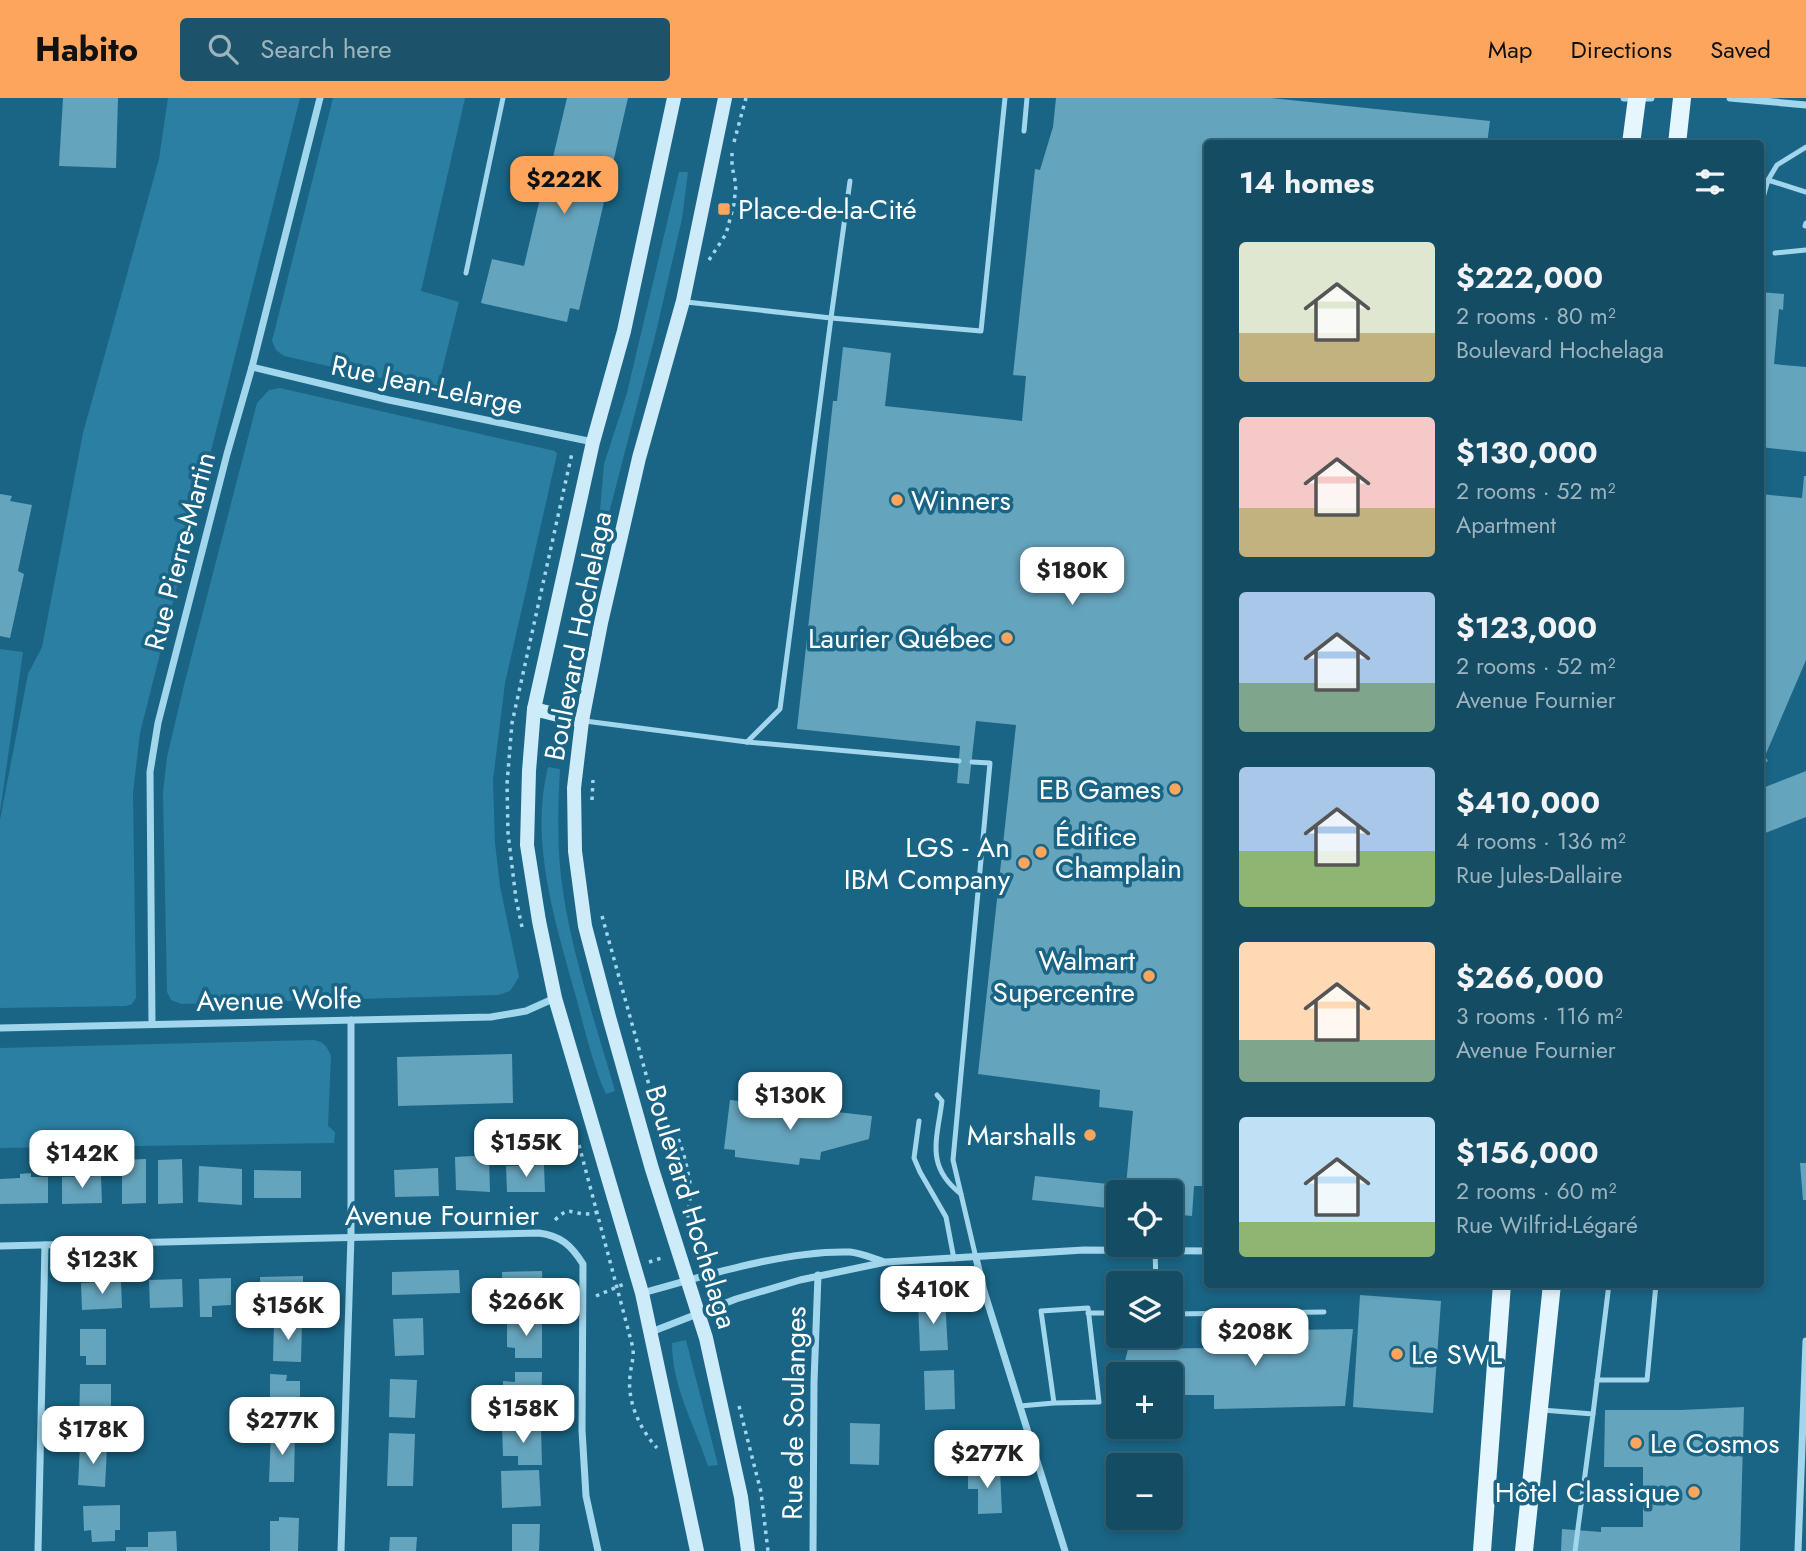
<!DOCTYPE html>
<meta charset="utf-8">
<style>
body{margin:0;font-family:Jost,sans-serif;background:#1d536a;color:#f1f3f6;height:100vh;display:flex;flex-direction:column;font-size:26px;white-space:nowrap}
*{box-sizing:border-box;margin:0}
p{font-size:23px;color:#9db4bf}
.icon{flex:none;width:38px;height:38px;fill:none;stroke:currentColor;stroke-width:2;stroke-linecap:round;stroke-linejoin:round}
.map{position:relative;flex:1;overflow:hidden}
.sheet{position:absolute;left:1204px;top:42px;width:560px;height:1148px;display:flex;flex-direction:column;background:#144c64;border-radius:7px;box-shadow:0 4px 10px #0003,0 0 0 2px #336378}
.sheet>*{flex:none}
.fabs{position:absolute;left:1106px;top:1082px;display:grid;gap:14px}
.fabs a{display:grid;place-items:center;width:77px;height:77px;border-radius:7px;background:#144c64;box-shadow:0 4px 10px #0003,0 0 0 2px #336378;font-size:35px}
.price{position:absolute;translate:-50% -60px;padding:0 16px;border-radius:14px;background:#fff;color:#222;font-size:23px;line-height:46px;filter:drop-shadow(0 2px 4px #0008)}
.price::after{content:'';position:absolute;left:50%;top:42px;width:21px;height:16px;margin-left:-10px;background:inherit;clip-path:polygon(0 0,100% 0,50% 100%)}
.price.current{background:#fda55d;color:#111}
ul{padding:0;list-style:none}
li{display:flex;align-items:center;gap:21px;height:175px;padding:0 35px}
li span{display:grid;place-items:center;flex:none;width:196px;height:140px;border-radius:7px;color:#555}
li>.icon{margin-inline-start:auto}
span .icon{width:84px;height:84px;fill:#fffc;stroke-width:1}
li b{font-size:30px}
h2{display:flex;justify-content:space-between;align-items:center;height:84px;padding:0 35px;font-size:30px}
header{display:flex;align-items:center;gap:42px;box-sizing:border-box;height:98px;padding:0 35px;background:#fda55d;color:#111}
header strong{font-size:33px}
nav{display:flex;gap:38px;margin-inline-start:auto;font-size:24px}
.search{width:490px;height:63px;background:#1d536a;display:flex;align-items:center;gap:18px;box-sizing:border-box;padding:0 24px;border-radius:7px;color:#9db4bf;font-size:26px}
.map>svg:first-child{display:block}
.green{fill:#2a7fa2}
.building{fill:#65a4bd}
.lines{fill:none;stroke-linecap:round;stroke-linejoin:round}
.path{stroke:#a1d6ec;stroke-width:3.5;stroke-dasharray:3.5 5;stroke-linecap:butt}
.service{stroke:#a1d6ec;stroke-width:5}
.minor{stroke:#a1d6ec;stroke-width:7}
.secondary{stroke:#cdebf8;stroke-width:14}
.primary{stroke:#e6f6ff;stroke-width:18}
.poi-dot{fill:#fda55d;stroke:#1a6585;stroke-width:2.5}
.labels{text-anchor:middle;dominant-baseline:central;stroke-width:7;stroke-linejoin:round;paint-order:stroke}
.poi-label{font-size:28px;fill:#fff;stroke:#1a6585;text-anchor:end}
.street-label{font-size:28px;fill:#fff;stroke:#1a6585}
</style>
<header>
<strong>Habito</strong>
<div class="search"><svg class="icon" aria-label="search" viewBox="0 0 24 24"><circle cx="10" cy="10" r="6"/><path d="M15 15l6 6"/></svg>Search here</div>
<nav><a>Map</a><a>Directions</a><a>Saved</a></nav>
</header>
<div class="map">
<svg width="1806" height="1453" viewBox="0 0 1806 1453">
<rect width="100%" height="100%" fill="#1a6585"/>
<g class="green">
<path d="M168,0H300L140,635L133,695L136,900L132,906L126,908L0,910V722L28,576L42,549L83,335L159,61Z"/>
<path d="M333,0H465L421,193L459,204L437,293L284,258L276,252L272,243Z"/>
<path d="M679,74H688L682,121L656,234L609,415L600,413L604,366L627,295Z"/>
<path d="M280,290L555,353L557,356L505,585L493,682L495,745L500,788L519,879L510,893L498,897L181,906L171,902L167,894L163,694L167,659L184,587L257,305L269,292Z"/>
<path d="M0,551L23,554L0,714Z"/>
<path d="M548,669L560,671C558,707 557,743 561,779C570,852 595,923 615,993L606,996C592,965 585,932 576,899C556,826 529,745 548,669Z"/>
<path d="M314,942C325,944 327,949 331,958L328,1028L335,1034L334,1045L0,1050V950Z"/>
<path d="M686,1242L718,1367L708,1368C695,1328 672,1289 672,1245Z"/>
</g>
<g class="building">
<path d="M63,0H118L116,70L59,68Z"/>
<path d="M567,0H628L579,212L570,210L567,224L481,205L492,161L524,168L546,75L549,76Z"/>
<path d="M1056,0H1271L1490,23L1487,46H1208V1088H1194L1192,1118L1171,1116V1094H1118V1111L1032,1102L1035,1078L1126,1088L1133,1013L1099,1009L1100,992L978,976L1016,627L976,623L969,686L957,685L960,648L797,631L833,303H837L843,249L891,255L885,308L1022,323L1026,278L1013,277L1035,71L1040,72L1053,29Z"/>
<path d="M1760,194L1784,196L1783,212L1779,211L1774,266L1806,269V354L1760,349Z"/>
<path d="M1804,378H1806V562L1765,658L1768,663L1760,668V396L1802,400Z"/>
<path d="M0,396L12,398L10,403L32,407L18,473L24,476L10,540L0,538Z"/>
<path d="M1806,673V719L1760,737V691Z"/>
<path d="M512,956L513,1005L398,1008L397,959Z"/>
<path d="M730,1002L872,1018L869,1041L821,1054L820,1062L800,1060L799,1067L735,1059V1052L724,1051Z"/>
<path d="M473,1058L489,1059L490,1094L456,1092L455,1059Z"/>
<path d="M146,1061V1105L122,1106V1062Z"/>
<path d="M182,1061L183,1105L158,1106V1062Z"/>
<path d="M1800,1065H1806V1102H1803Z"/>
<path d="M544,1067L545,1094H507L506,1068Z"/>
<path d="M199,1068L242,1071V1107L198,1104Z"/>
<path d="M438,1070L439,1098L395,1099L394,1072Z"/>
<path d="M254,1072L301,1073V1100H254Z"/>
<path d="M31,1075V1079H48V1105L0,1106V1081L20,1080V1076Z"/>
<path d="M101,1078L102,1105L62,1106V1079Z"/>
<path d="M459,1172L460,1195L392,1197V1174Z"/>
<path d="M542,1173L543,1199H533V1209H519V1201H503L502,1174Z"/>
<path d="M303,1178V1203L261,1204L260,1179Z"/>
<path d="M231,1180V1207L212,1208V1219H200L199,1181Z"/>
<path d="M182,1181L183,1209L150,1210L149,1182Z"/>
<path d="M121,1183L122,1210L82,1212L81,1185Z"/>
<path d="M1360,1197L1441,1203L1433,1315L1353,1309Z"/>
<path d="M945,1203L948,1252L920,1253L918,1204Z"/>
<path d="M423,1220L424,1257L395,1258L393,1221Z"/>
<path d="M516,1221H542V1260H515V1250L507,1249V1224H516Z"/>
<path d="M274,1223L302,1224L301,1264L273,1263Z"/>
<path d="M80,1231H106V1267H86V1258H80Z"/>
<path d="M1353,1231L1345,1308L1214,1311V1297H1171V1276H1118V1297H1115L1111,1266L1125,1263L1128,1251L1213,1250L1212,1233Z"/>
<path d="M954,1272L955,1311L925,1312L924,1273Z"/>
<path d="M515,1274H542L541,1315L514,1314V1303L503,1302V1283L515,1284Z"/>
<path d="M270,1276L287,1277L286,1283H300V1303H295V1317L270,1316Z"/>
<path d="M390,1281L417,1282L415,1320L389,1319Z"/>
<path d="M80,1286H111V1311H108L107,1328H79Z"/>
<path d="M1744,1309L1740,1453H1561L1562,1431L1601,1434V1429H1643V1369H1604L1605,1312H1681Z"/>
<path d="M850,1325L880,1326L879,1367L850,1366Z"/>
<path d="M502,1329H541L542,1367H518V1358H503Z"/>
<path d="M271,1334H295L294,1384H269Z"/>
<path d="M389,1335L415,1336L413,1388H387Z"/>
<path d="M80,1347L107,1348L105,1389L78,1387Z"/>
<path d="M539,1372L541,1408L502,1410L501,1373Z"/>
<path d="M1000,1372L1002,1415L978,1416V1391H968V1373Z"/>
<path d="M120,1407V1432H115V1443L92,1444L91,1432L84,1433L83,1408Z"/>
<path d="M279,1419L299,1420L298,1453H270V1423H279Z"/>
<path d="M512,1426H540L539,1453H512Z"/>
<path d="M176,1433L177,1453H126V1449H148V1434Z"/>
<path d="M390,1439H417L416,1453H389Z"/>
</g>
<g class="lines">
<g class="path">
<path d="M734,44L746,0"/>
<path d="M709,162L726,136L734,106L736,87L732,68V55"/>
<path d="M592,702L593,682"/>
<path d="M602,818L654,1005C659,1016 667,1022 674,1032C682,1046 687,1068 690,1085C693,1100 685,1113 689,1128"/>
<path d="M522,829L516,801L508,735L507,686L512,625L572,355"/>
<path d="M579,1047L633,1250C634,1260 631,1268 630,1278C627,1304 640,1331 657,1350"/>
<path d="M555,1122C569,1108 570,1115 585,1116C589,1116 594,1115 598,1114"/>
<path d="M649,1164L665,1159"/>
<path d="M596,1198L624,1186"/>
<path d="M739,1308L761,1394L768,1453"/>
</g>
<g class="service">
<path d="M1024,33L1027,0"/>
<path d="M1768,82L1806,94"/>
<path d="M1760,110L1768,82L1777,67L1806,49"/>
<path d="M1805,128L1806,125"/>
<path d="M1775,155L1806,152"/>
<path d="M466,175L503,0"/>
<path d="M686,204L831,220L850,83"/>
<path d="M585,623L747,644L959,663"/>
<path d="M747,644L780,611L831,220L981,233L1005,0"/>
<path d="M972,664L990,665L953,1062L976,1160"/>
<path d="M937,997L942,1003C937,1042 925,1068 961,1096"/>
<path d="M919,1023L914,1060L920,1074L946,1119L954,1161"/>
<path d="M1155,1152L1156,1185"/>
<path d="M1088,1215H1104"/>
<path d="M1171,1216L1324,1214"/>
<path d="M1597,1282H1647L1656,1186"/>
<path d="M1020,1308L1054,1305L1041,1213L1088,1210L1099,1304L1054,1305"/>
<path d="M1542,1312L1593,1316L1575,1453"/>
<path d="M1593,1316L1609,1186"/>
</g>
<g class="minor">
<path d="M1624,0H1651"/>
<path d="M1730,0L1806,7"/>
<path d="M252,269L389,302L593,344"/>
<path d="M152,926L150,674L158,625L227,356L252,269L320,0"/>
<path d="M0,930L491,919L526,913L555,900"/>
<path d="M0,1148L539,1135C561,1138 571,1147 583,1166L582,1332L586,1398L598,1453"/>
<path d="M976,1160L984,1193L1065,1453"/>
<path d="M642,1195C705,1178 785,1152 850,1154C861,1155 872,1160 882,1163"/>
<path d="M651,1234L736,1201L800,1182L886,1164L1084,1152L1208,1153"/>
<path d="M38,1453L45,1147"/>
<path d="M341,1453L351,1138V922"/>
<path d="M813,1453L814,1284L818,1177"/>
<path d="M1798,1453L1806,1243"/>
</g>
<g class="secondary">
<path d="M674,0L624,233L593,344L534,611L529,673L527,747L539,823L555,900L642,1195L697,1453"/>
<path d="M725,0L683,203L639,360L601,525L582,623L574,690L575,753L585,828L609,919L652,1071L706,1240L741,1399L748,1453"/>
<path d="M534,611L582,623"/>
</g>
<g class="primary">
<path d="M1631,46L1637,0"/>
<path d="M1677,46L1682,0"/>
<path d="M1482,1453L1502,1186"/>
<path d="M1524,1453L1552,1186"/>
</g>
</g>
<g class="poi-dot">
<rect x="717" y="104" width="14" height="14" rx="3.5"/>
<circle cx="897" cy="402" r="7"/>
<circle cx="1007" cy="540" r="7"/>
<circle cx="1175" cy="691" r="7"/>
<circle cx="1041" cy="754" r="7"/>
<circle cx="1024" cy="765" r="7"/>
<circle cx="1149" cy="878" r="7"/>
<circle cx="1090" cy="1037" r="7"/>
<circle cx="1397" cy="1256" r="7"/>
<circle cx="1636" cy="1345" r="7"/>
<circle cx="1694" cy="1394" r="7"/>
</g>
<g class="labels">
<g class="poi-label">
<text x="738" y="111" text-anchor="start">Place-de-la-Cité</text>
<text x="911" y="402" text-anchor="start">Winners</text>
<text x="993" y="540">Laurier Québec</text>
<text x="1161" y="691">EB Games</text>
<text x="1055" y="738" text-anchor="start">Édifice<tspan x="1055" dy="32">Champlain</tspan></text>
<text x="1010" y="749">LGS - An<tspan x="1010" dy="32">IBM Company</tspan></text>
<text x="1135" y="862">Walmart<tspan x="1135" dy="32">Supercentre</tspan></text>
<text x="1076" y="1037">Marshalls</text>
<text x="1411" y="1256" text-anchor="start">Le SWL</text>
<text x="1650" y="1345" text-anchor="start">Le Cosmos</text>
<text x="1680" y="1394">Hôtel Classique</text>
</g>
<g class="street-label">
<text transform="translate(427 287) rotate(12)">Rue Jean-Lelarge</text>
<text transform="translate(180 453) rotate(-75)">Rue Pierre-Martin</text>
<text transform="translate(578 538) rotate(-79)">Boulevard Hochelaga</text>
<text transform="translate(279 902) rotate(-1)">Avenue Wolfe</text>
<text transform="translate(691 1109) rotate(73)">Boulevard Hochelaga</text>
<text x="442" y="1117">Avenue Fournier</text>
<text transform="translate(794 1315) rotate(-89)">Rue de Soulanges</text>
</g>
</g>
</svg>
<div class="fabs">
<a><svg class="icon" aria-label="locate" viewBox="0 0 24 24"><circle cx="12" cy="12" r="6"/><path d="M12 2v4M12 18v4M2 12h4M18 12h4"/></svg></a>
<a><svg class="icon" aria-label="layers" viewBox="0 0 24 24"><path d="M12 4l9 5-9 5-9-5zM3 14l9 5 9-5"/></svg></a>
<a>+</a>
<a>−</a>
</div>
<b class="price current" style="left:564px;top:118px">$222K</b>
<b class="price" style="left:1072px;top:509px">$180K</b>
<b class="price" style="left:790px;top:1034px">$130K</b>
<b class="price" style="left:526px;top:1081px">$155K</b>
<b class="price" style="left:82px;top:1092px">$142K</b>
<b class="price" style="left:102px;top:1198px">$123K</b>
<b class="price" style="left:933px;top:1228px">$410K</b>
<b class="price" style="left:526px;top:1240px">$266K</b>
<b class="price" style="left:288px;top:1244px">$156K</b>
<b class="price" style="left:1255px;top:1270px">$208K</b>
<b class="price" style="left:523px;top:1347px">$158K</b>
<b class="price" style="left:282px;top:1359px">$277K</b>
<b class="price" style="left:93px;top:1368px">$178K</b>
<b class="price" style="left:987px;top:1392px">$277K</b>
<section class="sheet">
<h2>14 homes<svg class="icon" aria-label="filters" viewBox="0 0 24 24"><path d="M4 7h16M4 17h16"/><circle cx="9" cy="7" r="2"/><circle cx="15" cy="17" r="2"/></svg></h2>
<ul>
<li><span style="background:linear-gradient(#dfe7d0 65%,#c2b280 0)"><svg class="icon" aria-label="home" viewBox="0 0 24 24"><path d="M3 11l9-7 9 7M6 9v11h12V9"/></svg></span><div><b>$222,000</b><p>2 rooms · 80 m²</p><p>Boulevard Hochelaga</p></div></li>
<li><span style="background:linear-gradient(#f6c9c9 65%,#c2b280 0)"><svg class="icon" aria-label="home" viewBox="0 0 24 24"><path d="M3 11l9-7 9 7M6 9v11h12V9"/></svg></span><div><b>$130,000</b><p>2 rooms · 52 m²</p><p>Apartment</p></div></li>
<li><span style="background:linear-gradient(#a9c7e8 65%,#7fa58c 0)"><svg class="icon" aria-label="home" viewBox="0 0 24 24"><path d="M3 11l9-7 9 7M6 9v11h12V9"/></svg></span><div><b>$123,000</b><p>2 rooms · 52 m²</p><p>Avenue Fournier</p></div></li>
<li><span style="background:linear-gradient(#a9c7e8 60%,#8fb573 0)"><svg class="icon" aria-label="home" viewBox="0 0 24 24"><path d="M3 11l9-7 9 7M6 9v11h12V9"/></svg></span><div><b>$410,000</b><p>4 rooms · 136 m²</p><p>Rue Jules-Dallaire</p></div></li>
<li><span style="background:linear-gradient(#ffd9b3 70%,#7fa58c 0)"><svg class="icon" aria-label="home" viewBox="0 0 24 24"><path d="M3 11l9-7 9 7M6 9v11h12V9"/></svg></span><div><b>$266,000</b><p>3 rooms · 116 m²</p><p>Avenue Fournier</p></div></li>
<li><span style="background:linear-gradient(#bfe0f5 75%,#8fb573 0)"><svg class="icon" aria-label="home" viewBox="0 0 24 24"><path d="M3 11l9-7 9 7M6 9v11h12V9"/></svg></span><div><b>$156,000</b><p>2 rooms · 60 m²</p><p>Rue Wilfrid-Légaré</p></div></li>
</ul>
</section>
</div>
